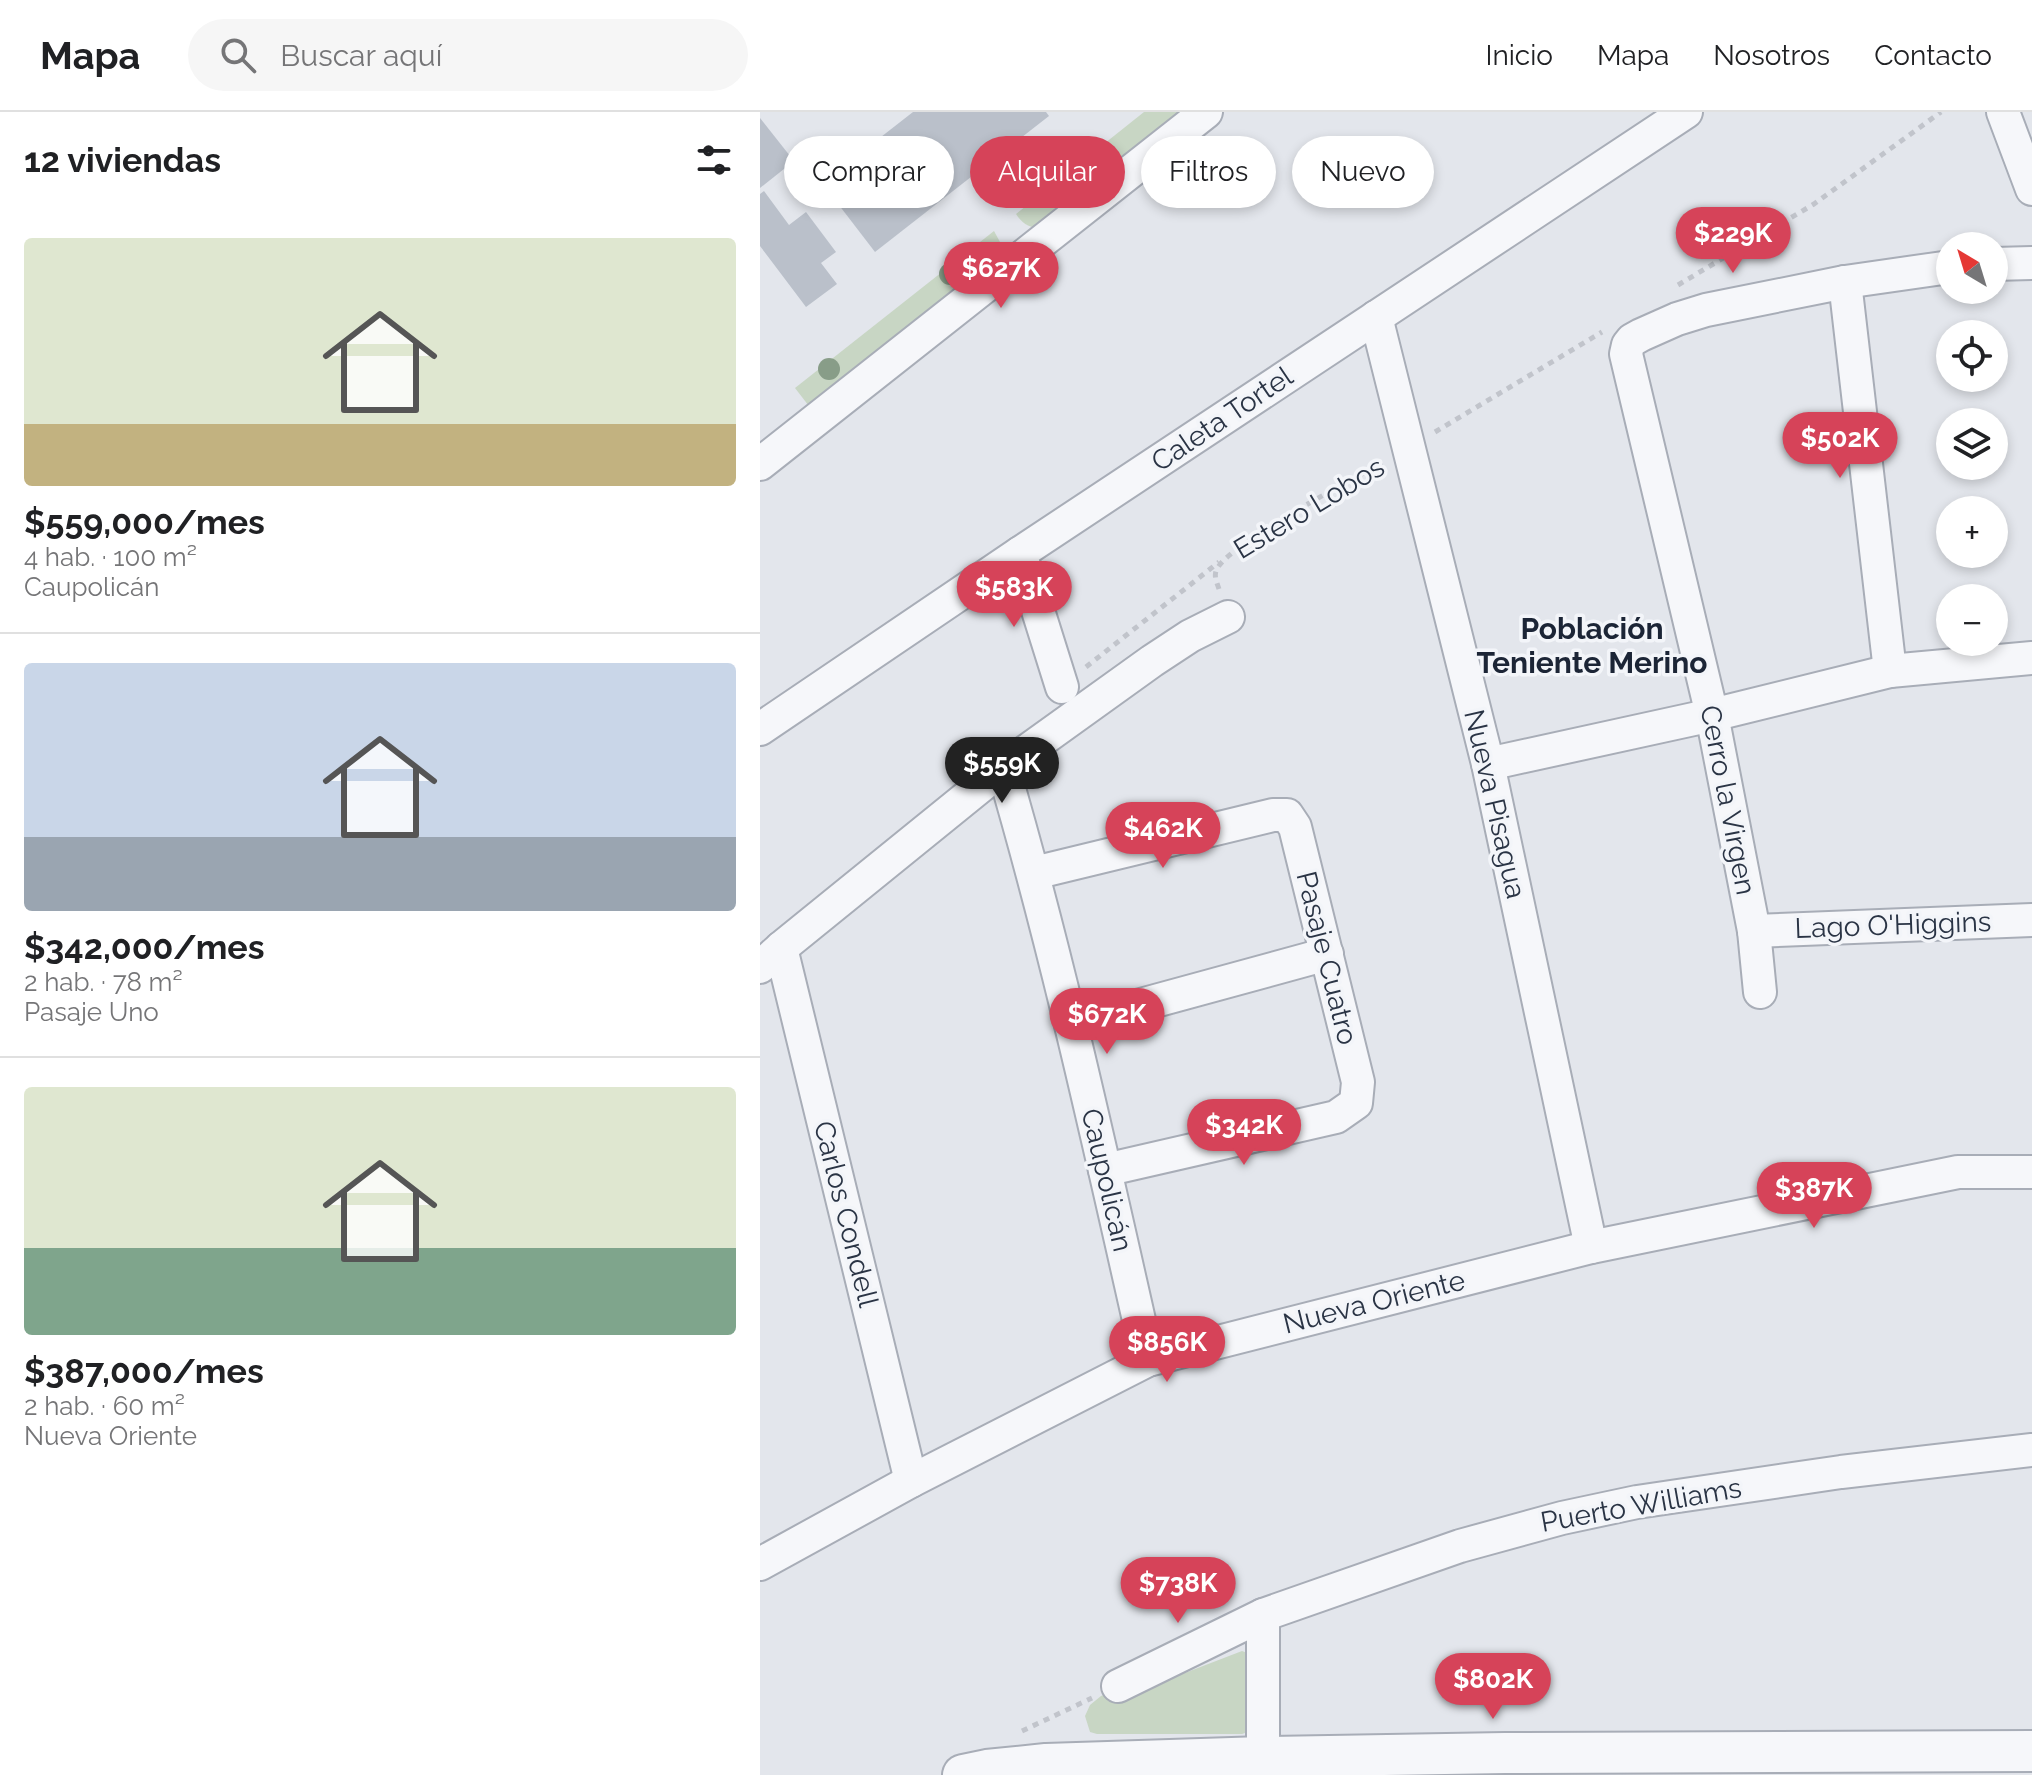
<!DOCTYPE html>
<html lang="es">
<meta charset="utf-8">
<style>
body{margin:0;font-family:Raleway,sans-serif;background:#f6f6f6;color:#202124;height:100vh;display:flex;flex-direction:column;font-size:30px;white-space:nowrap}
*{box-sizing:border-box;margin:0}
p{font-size:26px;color:#757577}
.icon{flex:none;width:44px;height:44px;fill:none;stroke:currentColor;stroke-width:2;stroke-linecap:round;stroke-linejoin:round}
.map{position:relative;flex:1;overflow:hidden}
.details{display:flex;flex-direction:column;background:#fff;width:760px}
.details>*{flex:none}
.top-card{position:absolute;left:24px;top:24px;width:760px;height:72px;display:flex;gap:16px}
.needle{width:52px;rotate:322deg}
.tools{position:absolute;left:1176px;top:120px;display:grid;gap:16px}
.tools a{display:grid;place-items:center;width:72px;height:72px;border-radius:50%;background:#fff;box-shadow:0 4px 12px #0003;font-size:40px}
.price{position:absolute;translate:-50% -68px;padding:0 18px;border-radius:28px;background:#d64359;color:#fff;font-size:26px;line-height:52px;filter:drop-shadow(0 2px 4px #0008)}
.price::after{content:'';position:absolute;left:50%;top:48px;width:24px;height:18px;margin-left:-12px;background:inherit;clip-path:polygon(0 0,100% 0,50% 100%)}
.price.active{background:#222;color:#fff}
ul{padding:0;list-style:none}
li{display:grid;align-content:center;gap:16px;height:424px;padding:0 24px}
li+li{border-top:2px solid #e0e0e0}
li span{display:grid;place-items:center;height:248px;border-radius:8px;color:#555}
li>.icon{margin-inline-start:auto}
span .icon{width:144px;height:144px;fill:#fffc;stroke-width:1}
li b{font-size:34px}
h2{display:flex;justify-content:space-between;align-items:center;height:96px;padding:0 24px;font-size:34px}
.chip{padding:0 28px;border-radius:36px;background:#fff;box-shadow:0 4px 12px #0003;font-size:28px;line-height:72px}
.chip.active{background:#d64359;color:#fff}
header{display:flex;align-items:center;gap:48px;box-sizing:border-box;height:112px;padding:0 40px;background:#fff;border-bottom:2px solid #e0e0e0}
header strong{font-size:38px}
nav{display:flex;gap:44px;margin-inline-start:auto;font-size:28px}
.search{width:560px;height:72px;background:#f6f6f6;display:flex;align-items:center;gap:20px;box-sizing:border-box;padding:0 28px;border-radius:44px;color:#757577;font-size:30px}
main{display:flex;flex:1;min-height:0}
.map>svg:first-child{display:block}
.green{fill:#c8d6c4}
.building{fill:#bac0ca}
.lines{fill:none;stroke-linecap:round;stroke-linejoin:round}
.minor-casing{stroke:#a8adb7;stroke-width:36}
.tertiary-casing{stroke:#a8adb7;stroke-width:44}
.path{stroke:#c1c4cb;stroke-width:5;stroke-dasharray:6 6;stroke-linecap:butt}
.minor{stroke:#f6f7fa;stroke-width:32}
.tertiary{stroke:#f6f7fa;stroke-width:40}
.tree{fill:#889d88}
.labels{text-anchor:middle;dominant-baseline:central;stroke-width:7;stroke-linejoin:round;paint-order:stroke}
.street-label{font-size:28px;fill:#2a3445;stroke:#f3f5f9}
.neighbourhood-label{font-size:30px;font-weight:bold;fill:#1c2536;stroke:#f3f5f9}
</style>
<header>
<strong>Mapa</strong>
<div class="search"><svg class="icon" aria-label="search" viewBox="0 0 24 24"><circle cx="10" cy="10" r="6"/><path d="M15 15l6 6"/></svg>Buscar aquí</div>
<nav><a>Inicio</a><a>Mapa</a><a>Nosotros</a><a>Contacto</a></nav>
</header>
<main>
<section class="details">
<h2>12 viviendas<svg class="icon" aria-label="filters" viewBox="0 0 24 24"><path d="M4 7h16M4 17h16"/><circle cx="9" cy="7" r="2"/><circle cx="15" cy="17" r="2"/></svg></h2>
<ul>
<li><span style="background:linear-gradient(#dfe7d0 75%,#c2b280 0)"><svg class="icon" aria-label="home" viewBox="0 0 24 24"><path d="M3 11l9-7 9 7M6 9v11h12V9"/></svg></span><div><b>$559,000/mes</b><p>4 hab. · 100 m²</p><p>Caupolicán</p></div></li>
<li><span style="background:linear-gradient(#c9d6e8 70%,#9aa5b1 0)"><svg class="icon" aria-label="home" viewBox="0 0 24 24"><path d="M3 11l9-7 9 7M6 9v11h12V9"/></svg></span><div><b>$342,000/mes</b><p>2 hab. · 78 m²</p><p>Pasaje Uno</p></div></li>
<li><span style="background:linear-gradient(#dfe7d0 65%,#7fa58c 0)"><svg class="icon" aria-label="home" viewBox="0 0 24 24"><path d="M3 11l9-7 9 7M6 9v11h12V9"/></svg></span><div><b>$387,000/mes</b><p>2 hab. · 60 m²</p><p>Nueva Oriente</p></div></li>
</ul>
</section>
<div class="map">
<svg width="1272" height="1663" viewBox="0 0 1272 1663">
<rect width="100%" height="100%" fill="#e3e6ec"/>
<g class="green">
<path d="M384,0H429L279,116C267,115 262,111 256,102Z"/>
<path d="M234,119L240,130L243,146L52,298L35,276Z"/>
<path d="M482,1539L490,1542L488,1620L482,1622H337L330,1620L325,1604L330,1593L341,1584L350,1580L391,1574Z"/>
</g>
<g class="building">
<path d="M153,0H286L289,4L115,140L62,71Z"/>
<path d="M0,6L34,49L0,76Z"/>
<path d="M4,79L29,113L46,100L76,140L61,151L77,172L46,195L0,134V82Z"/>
</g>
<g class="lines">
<defs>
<g id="minor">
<path d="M1243,0L1272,77"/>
<path d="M1234,152L1272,151"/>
<path d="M1085,170L1130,559"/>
<path d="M616,205L728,652L831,1135"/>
<path d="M0,352L446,0"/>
<path d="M260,441L302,575"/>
<path d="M0,617L260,441L926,0"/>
<path d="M728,652L952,603L1130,559L1272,546"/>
<path d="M243,656C300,851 343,1050 388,1248"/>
<path d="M274,761L513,703H527L535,715L598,970L596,991L576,1005L345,1058"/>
<path d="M994,819L1272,808"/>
<path d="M21,836L151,1369"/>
<path d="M0,855L21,836L243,656L392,549L430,524L468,505"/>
<path d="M1000,880L994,819L952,603L866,242L868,233L872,228L881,223L917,207L946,198L1085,170L1190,155"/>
<path d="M311,912L567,842"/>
<path d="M0,1452L151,1369L388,1248L831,1135L1198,1060H1272"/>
<path d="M358,1574L503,1503"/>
<path d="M503,1645V1503L700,1434L802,1406L877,1390L1081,1360L1272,1338"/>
</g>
<path id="tertiary" d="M203,1663L227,1658L286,1652L503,1645L745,1641L1272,1639"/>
</defs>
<use href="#minor" class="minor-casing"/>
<use href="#tertiary" class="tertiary-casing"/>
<g class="path">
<path d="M918,173L1054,92L1181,0"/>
<path d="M675,320L842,220"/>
<path d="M459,477C457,471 454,465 456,459C465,433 592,368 622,351"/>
<path d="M326,555L459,450"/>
<path d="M262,1619L332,1586"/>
</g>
<use href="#minor" class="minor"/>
<use href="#tertiary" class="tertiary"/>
</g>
<g class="tree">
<circle cx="190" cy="162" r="11"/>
<circle cx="69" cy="257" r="11"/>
</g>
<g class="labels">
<g class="street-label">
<text transform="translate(462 307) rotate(-34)">Caleta Tortel</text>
<text transform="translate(549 396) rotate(-31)">Estero Lobos</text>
<text transform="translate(968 688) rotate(79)">Cerro la Virgen</text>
<text transform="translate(735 692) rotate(77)">Nueva Pisagua</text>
<text transform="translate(1133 813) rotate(-2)">Lago O'Higgins</text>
<text transform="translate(567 846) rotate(76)">Pasaje Cuatro</text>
<text transform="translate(347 1068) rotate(77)">Caupolicán</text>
<text transform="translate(86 1102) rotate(76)">Carlos Condell</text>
<text transform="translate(614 1190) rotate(-14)">Nueva Oriente</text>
<text transform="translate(881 1393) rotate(-10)">Puerto Williams</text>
</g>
<g class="neighbourhood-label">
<text x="832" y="516">Población<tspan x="832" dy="34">Teniente Merino</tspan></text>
</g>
</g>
</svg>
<div class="tools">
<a><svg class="needle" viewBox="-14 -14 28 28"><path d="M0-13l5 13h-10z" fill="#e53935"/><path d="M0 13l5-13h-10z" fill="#757577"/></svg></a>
<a><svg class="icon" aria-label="locate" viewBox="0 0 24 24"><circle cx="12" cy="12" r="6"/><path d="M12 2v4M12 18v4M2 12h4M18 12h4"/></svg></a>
<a><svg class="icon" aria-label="layers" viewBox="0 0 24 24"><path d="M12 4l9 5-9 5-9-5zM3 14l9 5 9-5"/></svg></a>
<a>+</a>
<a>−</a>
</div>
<b class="price" style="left:973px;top:163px">$229K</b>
<b class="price" style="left:241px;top:198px">$627K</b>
<b class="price" style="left:1080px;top:368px">$502K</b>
<b class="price" style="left:254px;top:517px">$583K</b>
<b class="price active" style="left:242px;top:693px">$559K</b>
<b class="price" style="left:403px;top:758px">$462K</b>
<b class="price" style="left:347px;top:944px">$672K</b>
<b class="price" style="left:484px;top:1055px">$342K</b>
<b class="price" style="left:1054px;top:1118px">$387K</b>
<b class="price" style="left:407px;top:1272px">$856K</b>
<b class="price" style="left:418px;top:1513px">$738K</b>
<b class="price" style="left:733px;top:1609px">$802K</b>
<div class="top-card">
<a class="chip">Comprar</a>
<a class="chip active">Alquilar</a>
<a class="chip">Filtros</a>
<a class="chip">Nuevo</a>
</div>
</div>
</main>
